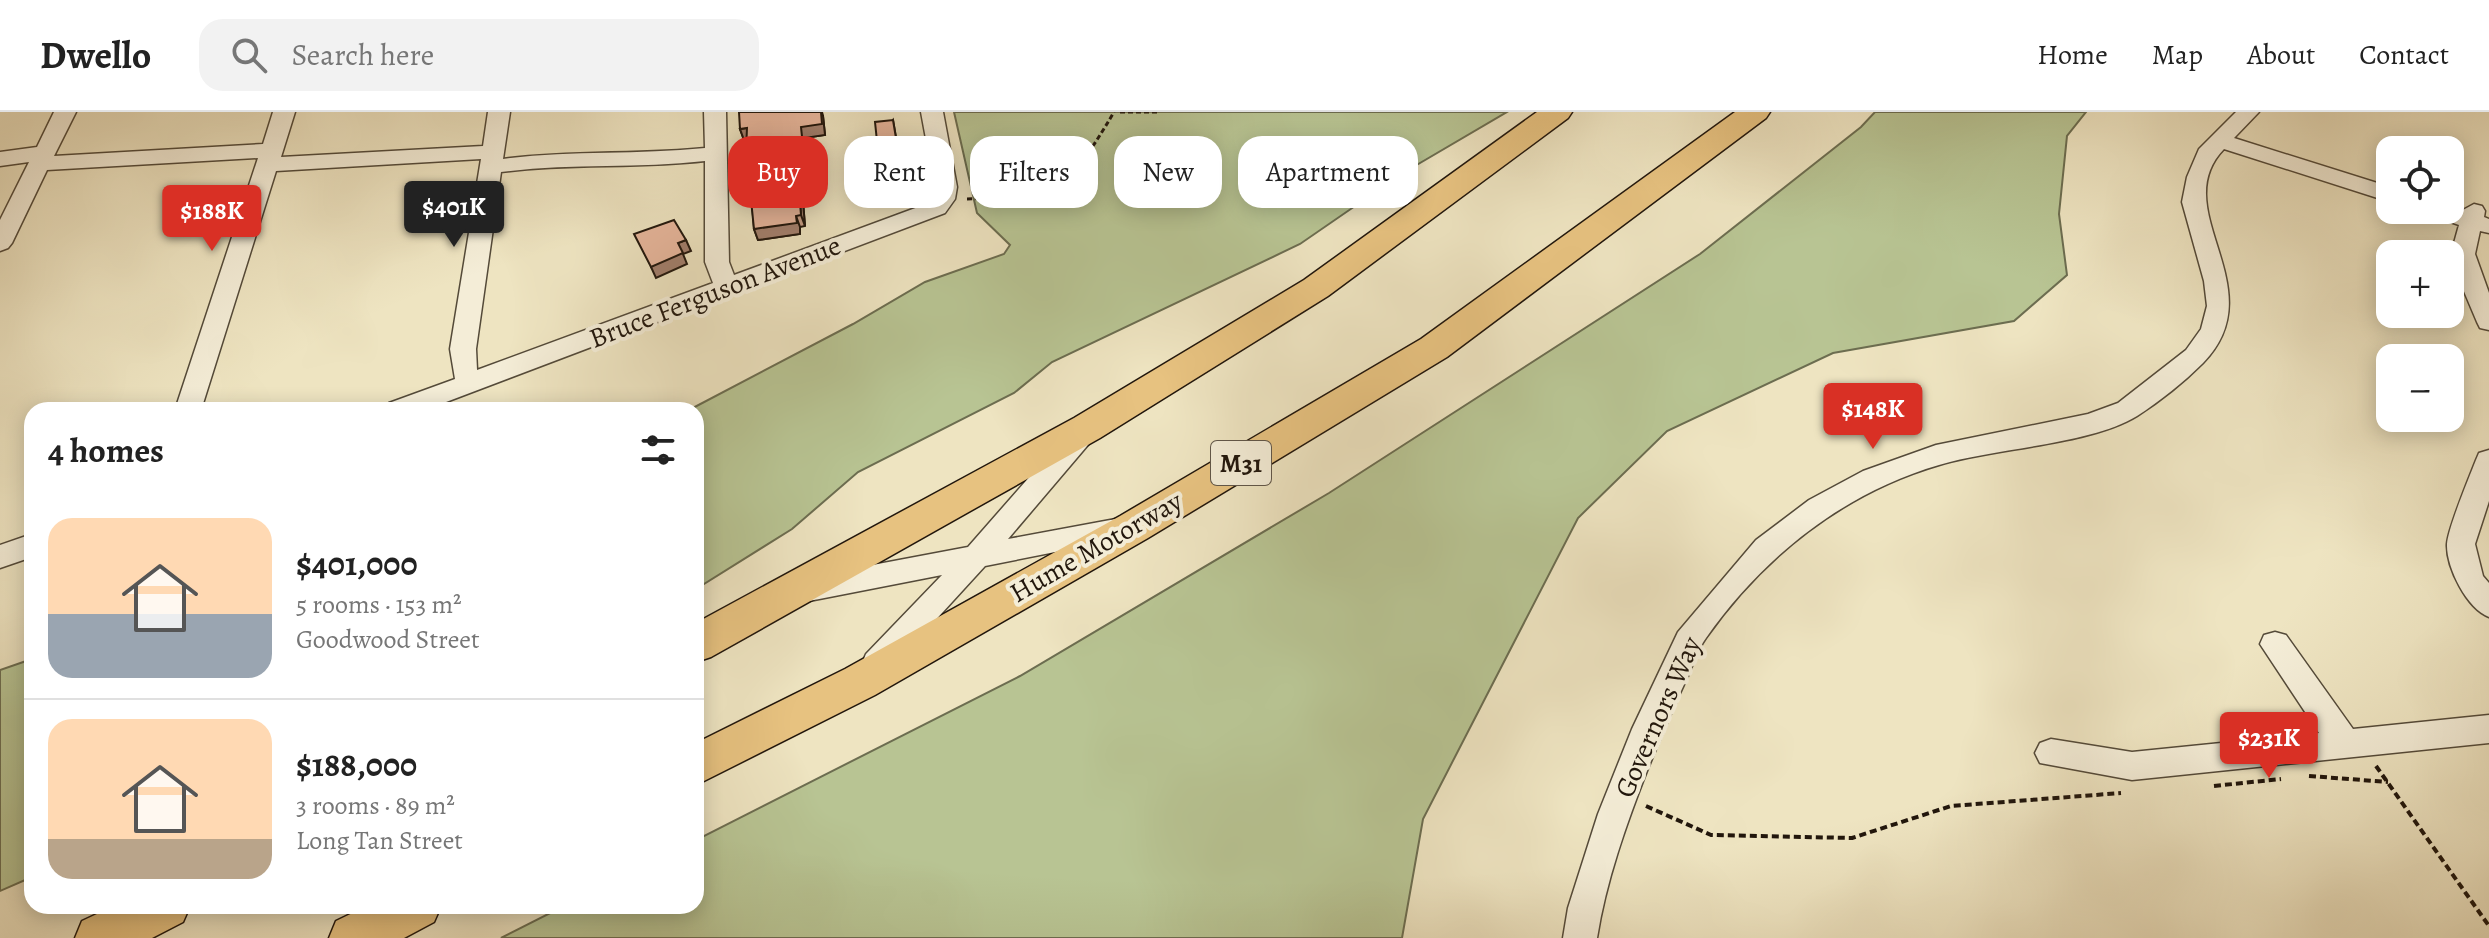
<!DOCTYPE html>
<meta charset="utf-8">
<style>
body{margin:0;font-family:Alegreya,serif;background:#f2f2f2;color:#222;height:100vh;display:flex;flex-direction:column;font-size:30px;white-space:nowrap}
*{box-sizing:border-box;margin:0}
p{font-size:26px;color:#767676}
.icon{flex:none;width:44px;height:44px;fill:none;stroke:currentColor;stroke-width:2;stroke-linecap:round;stroke-linejoin:round}
.map{position:relative;flex:1;overflow:hidden}
.drawer{position:absolute;left:24px;top:290px;width:680px;height:512px;display:flex;flex-direction:column;background:#fff;border-radius:24px;box-shadow:0 4px 20px #0003}
.drawer>*{flex:none}
.guide{position:absolute;left:728px;top:24px;width:760px;height:72px;display:flex;gap:16px}
.fabs{position:absolute;left:2376px;top:24px;display:grid;gap:16px}
.fabs a{display:grid;place-items:center;width:88px;height:88px;border-radius:16px;background:#fff;box-shadow:0 4px 20px #0003;font-size:40px}
.price{position:absolute;translate:-50% -68px;padding:0 18px;border-radius:8px;background:#d93025;color:#fff;font-size:26px;line-height:52px;filter:drop-shadow(0 2px 4px #0008)}
.price::after{content:'';position:absolute;left:50%;top:48px;width:24px;height:18px;margin-left:-12px;background:inherit;clip-path:polygon(0 0,100% 0,50% 100%)}
.price.active{background:#222;color:#fff}
ul{padding:0;list-style:none}
li{display:flex;align-items:center;gap:24px;height:200px;padding:0 24px}
li+li{border-top:2px solid #e0e0e0}
li span{display:grid;place-items:center;flex:none;width:224px;height:160px;border-radius:24px;color:#555}
li>.icon{margin-inline-start:auto}
span .icon{width:96px;height:96px;fill:#fffc;stroke-width:1}
li b{font-size:34px}
h2{display:flex;justify-content:space-between;align-items:center;height:96px;padding:0 24px;font-size:34px}
.tag{padding:0 28px;border-radius:24px;background:#fff;box-shadow:0 4px 20px #0003;font-size:28px;line-height:72px}
.tag.active{background:#d93025;color:#fff}
header{display:flex;align-items:center;gap:48px;box-sizing:border-box;height:112px;padding:0 40px;background:#fff;border-bottom:2px solid #e0e0e0}
header strong{font-size:38px}
nav{display:flex;gap:44px;margin-inline-start:auto;font-size:28px}
.search{width:560px;height:72px;background:#f2f2f2;display:flex;align-items:center;gap:20px;box-sizing:border-box;padding:0 28px;border-radius:24px;color:#767676;font-size:30px}
.map>svg:first-child{display:block}
.green{fill:#b8c493;stroke:#6c6d50;stroke-width:2}
.lines{fill:none;stroke-linecap:round;stroke-linejoin:round}
.minor-casing{stroke:#544a39;stroke-width:3}
.highway-casing{stroke:#21160c;stroke-width:3}
.path-far1{stroke:#21160c;stroke-width:3;stroke-dasharray:5 3;stroke-linecap:butt}
.path{stroke:#21160c;stroke-width:4;stroke-dasharray:7 4;stroke-linecap:butt}
.minor{fill:#f4edd7;fill-rule:evenodd}
.highway{fill:#e7c280;fill-rule:evenodd}
.wall{fill:#c79d86;stroke:#21160c;stroke-width:2}
.shaded-wall{fill:#a27f6d;stroke:#21160c;stroke-width:2}
.building{fill:#e7b69c;stroke:#21160c;stroke-width:2}
.labels{text-anchor:middle;dominant-baseline:central;stroke-width:8;stroke-linejoin:round;paint-order:stroke}
.shield{fill:#f4edd7;stroke:#605649;stroke-width:2}
.shield-label{font-size:26px;font-weight:bold;fill:#21160c}
.street-label{font-size:28px;fill:#21160c;stroke:#f4edd7}
</style>
<header>
<strong>Dwello</strong>
<div class="search"><svg class="icon" aria-label="search" viewBox="0 0 24 24"><circle cx="10" cy="10" r="6"/><path d="M15 15l6 6"/></svg>Search here</div>
<nav><a>Home</a><a>Map</a><a>About</a><a>Contact</a></nav>
</header>
<div class="map">
<svg width="2489" height="826" viewBox="0 0 2489 826">
<rect width="100%" height="100%" fill="#eee4c1"/>
<filter id="stains"><feTurbulence type="fractalNoise" baseFrequency=".0025" numOctaves="4"/><feColorMatrix values="0 0 0 0 .2 0 0 0 0 .09 0 0 0 0 .02 0 0 0 .5 -.17"/></filter>
<radialGradient id="worn" r=".72"><stop offset=".6" stop-color="#630" stop-opacity="0"/><stop offset="1" stop-color="#630" stop-opacity=".3"/></radialGradient>
<g class="green">
<path d="M954,0H1507L1403,61L1300,132L1052,250L1014,281L858,360L792,417L696,477V298H689L853,212L925,170L1004,142L1010,133L977,101Z"/>
<path d="M1875,0H2086L2067,24L2059,102L2067,163L2014,209L1833,241L1667,319L1578,406L1423,707L1402,826H501L564,794H696V728L1020,564L1329,381L1700,142L1861,15Z"/>
<path d="M32,547V765L0,779V558Z"/>
</g>
<g class="lines">
<defs>
<g id="minor">
<path d="M54,0H76L54,44L263,32L273,0H295L281,45L483,34L488,0H510L503,47C570,38 637,43 705,36L704,0H726L729,150L734,163L929,91L935,75L921,0H943L957,75L955,87L945,101L425,298H385L389,291L455,267L450,237L481,47L276,59L201,298H175L258,46L47,58L12,131L8,136L0,139V108L29,50L0,54V40L37,35ZM705,49V150L713,171L477,258L476,237L501,60C569,51 637,57 705,49Z"/>
<path d="M2236,0H2259L2234,26L2390,75V90L2224,37C2165,98 2276,176 2203,251C2185,269 2159,290 2137,304C2090,333 1994,336 1939,353C1843,381 1763,445 1706,526C1698,537 1693,552 1688,564C1673,595 1660,627 1647,659C1626,713 1606,769 1597,826H1563L1568,796L1598,702L1632,617L1678,520L1756,428L1809,388L1863,359L1936,333L2088,302L2118,291L2186,238L2201,217L2207,194L2204,169L2182,90L2187,65L2199,37Z"/>
<path d="M2474,92L2482,94L2485,99L2484,105L2489,107V121L2480,119L2475,142L2489,181V218L2480,216L2477,210L2452,151L2451,142L2459,113L2430,103L2427,98H2450V94L2463,98Z"/>
<path d="M1084,310L1093,313L1097,320L1093,327L1008,427L1121,406L1131,409L1135,417L1131,425L985,454L888,560L877,564L866,560L862,551L866,542L942,463L809,489L799,485L794,477L799,469L809,465L968,435L1075,313Z"/>
<path d="M2489,338V389L2475,432L2483,464L2489,471V505C2467,497 2446,455 2447,432C2448,416 2469,366 2476,348L2479,341Z"/>
<path d="M32,422V445L0,456V433Z"/>
<path d="M2275,520L2286,523L2353,617L2489,603V631L2132,668L2040,651L2035,641L2040,631L2051,627L2132,640L2319,621L2260,532L2264,523Z"/>
</g>
<g id="highway">
<path d="M1537,0H1572L1568,6L1328,184L1100,326L711,545L696,550V511L1074,306L1304,168Z"/>
<path d="M1735,0H1770L1766,6L1447,245L1148,426L875,583L696,673V631L845,557L1120,404L1421,227Z"/>
<path d="M114,794H190L183,810L152,826H75L82,809Z"/>
<path d="M367,794H441L434,810L404,826H329L336,809Z"/>
</g>
</defs>
<use href="#minor" class="minor-casing"/>
<use href="#highway" class="highway-casing"/>
<g class="path-far1">
<path d="M1120,0H1160"/>
<path d="M967,87C1056,84 1070,75 1114,0"/>
</g>
<g class="path">
<path d="M2376,654L2489,814"/>
<path d="M2309,664L2388,670"/>
<path d="M2214,674L2281,667"/>
<path d="M1646,694L1711,723L1852,726L1951,694L2121,681"/>
</g>
<use href="#minor" class="minor"/>
<use href="#highway" class="highway"/>
</g>
<path class="wall" d="M823,4L825,23L804,26L808,64L801,65L805,114L800,115V122L758,128L754,117L747,28H744L740,17Z"/>
<g class="shaded-wall">
<path d="M821,0H822L823,4L825,23L804,26L808,64L801,65L805,114L801,103L797,54L801,15Z"/>
<path d="M893,8L898,37L880,40L877,29Z"/>
<path d="M747,16L751,27L744,28L740,17Z"/>
<path d="M796,104L800,115V122L758,128L754,117Z"/>
<path d="M686,128L691,139L683,142L687,152L656,166L651,155L678,131Z"/>
</g>
<g class="building">
<path d="M739,0H821L822,12L801,15L805,53L797,54L801,103L796,104L797,111L754,117L746,39L747,16L740,17Z"/>
<path d="M893,8L896,26L877,29L875,10Z"/>
<path d="M674,108L686,128L678,131L683,141L651,155L634,122Z"/>
</g>
<g class="labels">
<rect class="shield" x="1211" y="329" width="60" height="44" rx="6"/>
<g class="shield-label">
<text x="1241" y="351">M31</text>
</g>
<g class="street-label">
<text transform="translate(715 180) rotate(-21)">Bruce Ferguson Avenue</text>
<text transform="translate(1096 435) rotate(-30)">Hume Motorway</text>
<text transform="translate(1658 605) rotate(-66)">Governors Way</text>
</g>
</g>
<rect width="100%" height="100%" filter="url(#stains)"/>
<rect width="100%" height="100%" fill="url(#worn)"/>
</svg>
<div class="fabs">
<a><svg class="icon" aria-label="locate" viewBox="0 0 24 24"><circle cx="12" cy="12" r="6"/><path d="M12 2v4M12 18v4M2 12h4M18 12h4"/></svg></a>
<a>+</a>
<a>−</a>
</div>
<b class="price active" style="left:454px;top:137px">$401K</b>
<b class="price" style="left:212px;top:141px">$188K</b>
<b class="price" style="left:1873px;top:339px">$148K</b>
<b class="price" style="left:2269px;top:668px">$231K</b>
<div class="guide">
<a class="tag active">Buy</a>
<a class="tag">Rent</a>
<a class="tag">Filters</a>
<a class="tag">New</a>
<a class="tag">Apartment</a>
</div>
<section class="drawer">
<h2>4 homes<svg class="icon" aria-label="filters" viewBox="0 0 24 24"><path d="M4 7h16M4 17h16"/><circle cx="9" cy="7" r="2"/><circle cx="15" cy="17" r="2"/></svg></h2>
<ul>
<li><span style="background:linear-gradient(#ffd9b3 60%,#9aa5b1 0)"><svg class="icon" aria-label="home" viewBox="0 0 24 24"><path d="M3 11l9-7 9 7M6 9v11h12V9"/></svg></span><div><b>$401,000</b><p>5 rooms · 153 m²</p><p>Goodwood Street</p></div></li>
<li><span style="background:linear-gradient(#ffd9b3 75%,#b9a48a 0)"><svg class="icon" aria-label="home" viewBox="0 0 24 24"><path d="M3 11l9-7 9 7M6 9v11h12V9"/></svg></span><div><b>$188,000</b><p>3 rooms · 89 m²</p><p>Long Tan Street</p></div></li>
</ul>
</section>
</div>
